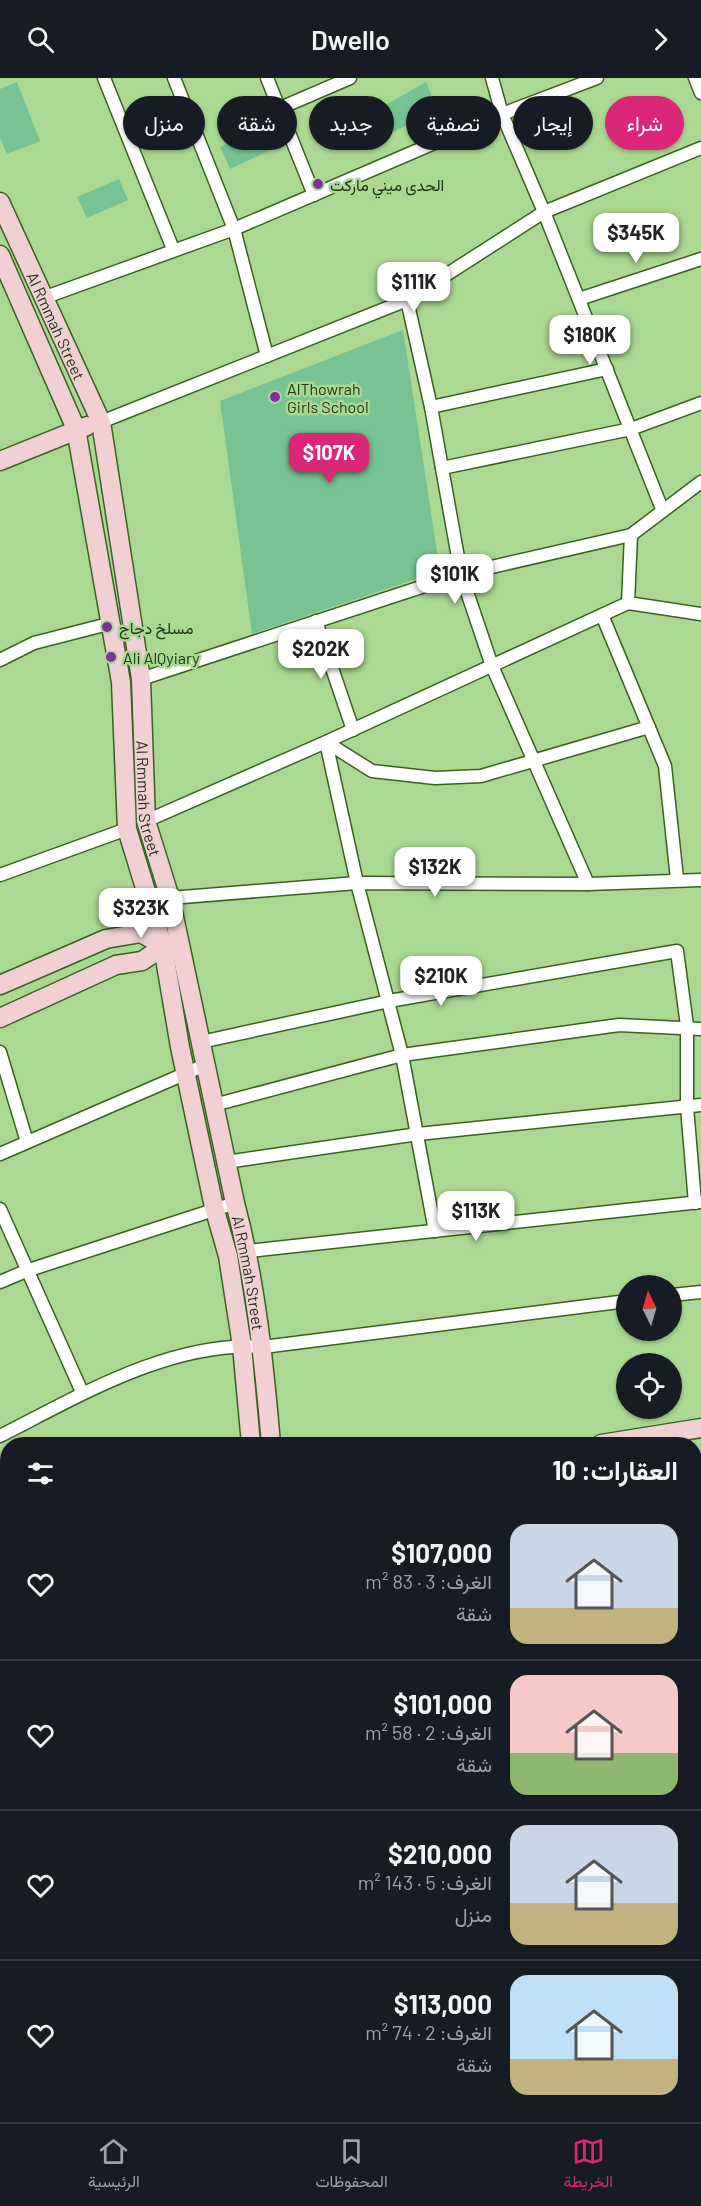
<!DOCTYPE html>
<html lang="ar">
<meta charset="utf-8">
<style>
body{margin:0;font-family:Barlow,Vazirmatn,sans-serif;background:#242831;color:#f1f3f6;direction:rtl;height:100vh;display:flex;flex-direction:column;font-size:22px;white-space:nowrap}
*{box-sizing:border-box;margin:0}
p{font-size:20px;color:#9ea1a6}
.icon{flex:none;width:33px;height:33px;fill:none;stroke:currentColor;stroke-width:2;stroke-linecap:round;stroke-linejoin:round}
.map{position:relative;flex:1;overflow:hidden;direction:ltr}
.drawer{position:absolute;left:0px;top:1359px;width:702px;height:686px;display:flex;flex-direction:column;background:#171b24;border-radius:24px 24px 0 0;box-shadow:0 2px 4px #0004;direction:rtl}
.drawer>*{flex:none}
.top-card{position:absolute;left:18px;top:18px;width:666px;height:54px;direction:rtl;display:flex;gap:12px}
.needle{width:39px;rotate:355deg}
.tools{position:absolute;left:616px;top:1197px;display:grid;gap:12px}
.tools a{display:grid;place-items:center;width:66px;height:66px;border-radius:50%;background:#171b24;box-shadow:0 2px 4px #0004;font-size:30px}
.price{position:absolute;translate:-50% -51px;padding:0 14px;border-radius:12px;background:#fff;color:#222;font-size:20px;line-height:39px;filter:drop-shadow(0 2px 3px #0008)}
.price::after{content:'';position:absolute;left:50%;top:36px;width:18px;height:14px;margin-left:-9px;background:inherit;clip-path:polygon(0 0,100% 0,50% 100%)}
.price.active{background:#db2777;color:#fff}
ul{padding:0;list-style:none}
li{display:flex;align-items:center;gap:18px;height:150px;padding:0 24px}
li+li{border-top:2px solid #363941}
li span{display:grid;place-items:center;flex:none;width:168px;height:120px;border-radius:18px;color:#555}
li>.icon{margin-inline-start:auto}
span .icon{width:72px;height:72px;fill:#fffc;stroke-width:1}
li b{font-size:26px}
h2{display:flex;justify-content:space-between;align-items:center;height:72px;padding:0 24px;font-size:26px}
.pill{padding:0 21px;border-radius:27px;background:#171b24;box-shadow:0 2px 4px #0004;font-size:21px;line-height:54px}
.pill.active{background:#db2777;color:#fff}
header{display:flex;justify-content:space-between;align-items:center;height:78px;padding:0 24px;background:#171b24;font-size:27px;font-weight:600}
.menu{display:flex;justify-content:space-around;align-items:center;height:84px;border-top:2px solid #363941;background:#171b24;font-size:16px;color:#9ea1a6}
.menu a{display:grid;justify-items:center;gap:3px}
.menu .active{color:#db2777}
.map>svg:first-child{display:block}
.green{fill:#94cb76}
.building{fill:#78c393}
.lines{fill:none;stroke-linecap:round;stroke-linejoin:round}
.street-casing{stroke:#3a6121;stroke-width:15}
.secondary-casing{stroke:#3a6121;stroke-width:21}
.street{stroke:#fff;stroke-width:12}
.secondary{stroke:#f1d0d4;stroke-width:18}
.poi-dot{fill:#802f9f;stroke:#abd893;stroke-width:2}
.labels{text-anchor:middle;dominant-baseline:central;stroke-width:5;stroke-linejoin:round;paint-order:stroke}
.poi-label{font-size:16px;fill:#223418;stroke:#abd893;text-anchor:start}
.street-label{font-size:16px;fill:#223418;stroke:#abd893}
</style>
<header><svg class="icon" aria-label="forward" viewBox="0 0 24 24"><path d="M9 5l7 7-7 7"/></svg>Dwello<svg class="icon" aria-label="search" viewBox="0 0 24 24"><circle cx="10" cy="10" r="6"/><path d="M15 15l6 6"/></svg></header>
<div class="map">
<svg width="701" height="2044" viewBox="0 0 701 2044">
<rect width="100%" height="100%" fill="#abd893"/>
<path class="green" d="M0,1860L8,1886V2037H67L69,2044H0Z"/>
<g class="building">
<path d="M17,4L40,63L7,76L0,60V11Z"/>
<path d="M426,4L438,33L373,63L363,40Z"/>
<path d="M271,46L281,67L230,91L220,69Z"/>
<path d="M119,101L128,122L87,140L77,119Z"/>
<path d="M403,252L440,493L252,556L220,323Z"/>
</g>
<g class="lines">
<defs>
<g id="street">
<path d="M104,0L173,171"/>
<path d="M174,0L234,151L267,278"/>
<path d="M267,0L314,117"/>
<path d="M492,0L502,36L544,134L662,431"/>
<path d="M695,0L701,15"/>
<path d="M278,31L350,0"/>
<path d="M43,220L234,151L502,36L597,0"/>
<path d="M579,221L701,181"/>
<path d="M407,222L431,329L461,496L492,588L588,806"/>
<path d="M431,329L607,291"/>
<path d="M101,344L407,222L544,134L701,70"/>
<path d="M442,390L631,351L701,325"/>
<path d="M628,525L631,457L701,404"/>
<path d="M602,537L665,688L677,801"/>
<path d="M316,543L353,652"/>
<path d="M0,582L34,565L112,545"/>
<path d="M141,601L461,496L631,457"/>
<path d="M326,664L357,805L402,977L435,1153"/>
<path d="M326,664L372,693L435,700L481,698L649,649"/>
<path d="M146,743L326,664L628,525L701,536"/>
<path d="M0,797L127,751"/>
<path d="M170,820L357,805L588,806L701,802"/>
<path d="M201,964L389,923L677,873L687,948V1029L695,1125"/>
<path d="M0,974L27,1064"/>
<path d="M214,1027L402,977L619,947L701,951"/>
<path d="M0,1076L205,987"/>
<path d="M226,1084L418,1056L701,1027"/>
<path d="M0,1131L82,1314"/>
<path d="M248,1173L700,1124"/>
<path d="M0,1204L26,1193L235,1125"/>
<path d="M672,1217L701,1214"/>
<path d="M0,1358C79,1318 172,1262 263,1269L627,1223"/>
<path d="M694,1461L701,1459"/>
<path d="M694,1548L701,1547"/>
<path d="M694,1601L701,1602"/>
<path d="M694,1675L701,1678"/>
<path d="M694,1843L701,1844"/>
<path d="M694,2033L701,2030"/>
<path d="M453,2037L457,2044"/>
<path d="M670,2044L685,2037"/>
</g>
<g id="secondary">
<path id="s1" d="M0,124L101,344L141,601L146,743L170,820L235,1125C256,1204 264,1285 271,1366"/>
<path d="M0,177L76,351L121,604L127,751L163,869L180,969L214,1129L228,1178L242,1268L251,1366"/>
<path d="M0,383L87,348"/>
<path d="M0,907L106,861L141,855L167,870"/>
<path d="M0,940L116,887L142,883L163,869"/>
<path d="M601,1366L701,1350"/>
<path d="M0,1503L8,1500"/>
<path d="M0,1659L8,1676"/>
<path d="M0,1759L8,1774"/>
<path d="M136,2037L139,2044"/>
<path d="M181,2037L185,2044"/>
</g>
</defs>
<use href="#street" class="street-casing"/>
<use href="#secondary" class="secondary-casing"/>
<use href="#street" class="street"/>
<use href="#secondary" class="secondary"/>
</g>
<g class="poi-dot">
<circle cx="318" cy="106" r="6"/>
<circle cx="275" cy="319" r="6"/>
<circle cx="107" cy="549" r="6"/>
<circle cx="111" cy="579" r="6"/>
</g>
<g class="labels">
<g class="poi-label">
<text x="330" y="106">الحدى ميني ماركت</text>
<text x="287" y="310">AlThowrah<tspan x="287" dy="18">Girls School</tspan></text>
<text x="119" y="549">مسلخ دجاج</text>
<text x="123" y="579">Ali AlQyiary</text>
</g>
<g class="street-label">
<text stroke="none"><textPath href="#s1" startOffset="136">Al Rmmah Street</textPath></text>
<text stroke="none"><textPath href="#s1" startOffset="622">Al Rmmah Street</textPath></text>
<text stroke="none"><textPath href="#s1" startOffset="1108">Al Rmmah Street</textPath></text>
</g>
</g>
</svg>
<div class="tools">
<a><svg class="needle" viewBox="-14 -14 28 28"><path d="M0-13l5 13h-10z" fill="#e53935"/><path d="M0 13l5-13h-10z" fill="#9ea1a6"/></svg></a>
<a><svg class="icon" aria-label="locate" viewBox="0 0 24 24"><circle cx="12" cy="12" r="6"/><path d="M12 2v4M12 18v4M2 12h4M18 12h4"/></svg></a>
</div>
<b class="price" style="left:636px;top:186px">$345K</b>
<b class="price" style="left:414px;top:235px">$111K</b>
<b class="price" style="left:590px;top:288px">$180K</b>
<b class="price active" style="left:329px;top:406px">$107K</b>
<b class="price" style="left:455px;top:527px">$101K</b>
<b class="price" style="left:321px;top:602px">$202K</b>
<b class="price" style="left:435px;top:820px">$132K</b>
<b class="price" style="left:141px;top:861px">$323K</b>
<b class="price" style="left:441px;top:929px">$210K</b>
<b class="price" style="left:476px;top:1164px">$113K</b>
<div class="top-card">
<a class="pill active">شراء</a>
<a class="pill">إيجار</a>
<a class="pill">تصفية</a>
<a class="pill">جديد</a>
<a class="pill">شقة</a>
<a class="pill">منزل</a>
</div>
<section class="drawer">
<h2>العقارات: 10<svg class="icon" aria-label="filters" viewBox="0 0 24 24"><path d="M4 7h16M4 17h16"/><circle cx="9" cy="7" r="2"/><circle cx="15" cy="17" r="2"/></svg></h2>
<ul>
<li><span style="background:linear-gradient(#c9d6e8 70%,#c2b280 0)"><svg class="icon" aria-label="home" viewBox="0 0 24 24"><path d="M3 11l9-7 9 7M6 9v11h12V9"/></svg></span><div><b>$107,000</b><p>الغرف: 3 · 83 m²</p><p>شقة</p></div><svg class="icon" aria-label="heart" viewBox="0 0 24 24"><path d="M12 20l-8-8c-3-5 5-10 8-4 3-6 11-1 8 4z"/></svg></li>
<li><span style="background:linear-gradient(#f6c9c9 65%,#8fb573 0)"><svg class="icon" aria-label="home" viewBox="0 0 24 24"><path d="M3 11l9-7 9 7M6 9v11h12V9"/></svg></span><div><b>$101,000</b><p>الغرف: 2 · 58 m²</p><p>شقة</p></div><svg class="icon" aria-label="heart" viewBox="0 0 24 24"><path d="M12 20l-8-8c-3-5 5-10 8-4 3-6 11-1 8 4z"/></svg></li>
<li><span style="background:linear-gradient(#c9d6e8 65%,#c2b280 0)"><svg class="icon" aria-label="home" viewBox="0 0 24 24"><path d="M3 11l9-7 9 7M6 9v11h12V9"/></svg></span><div><b>$210,000</b><p>الغرف: 5 · 143 m²</p><p>منزل</p></div><svg class="icon" aria-label="heart" viewBox="0 0 24 24"><path d="M12 20l-8-8c-3-5 5-10 8-4 3-6 11-1 8 4z"/></svg></li>
<li><span style="background:linear-gradient(#bfe0f5 70%,#c2b280 0)"><svg class="icon" aria-label="home" viewBox="0 0 24 24"><path d="M3 11l9-7 9 7M6 9v11h12V9"/></svg></span><div><b>$113,000</b><p>الغرف: 2 · 74 m²</p><p>شقة</p></div><svg class="icon" aria-label="heart" viewBox="0 0 24 24"><path d="M12 20l-8-8c-3-5 5-10 8-4 3-6 11-1 8 4z"/></svg></li>
</ul>
</section>
</div>
<nav class="menu">
<a class="active"><svg class="icon" aria-label="map" viewBox="0 0 24 24"><path d="M3 6l6-2 6 2 6-2v14l-6 2-6-2-6 2zM9 4v14M15 6v14"/></svg>الخريطة</a>
<a><svg class="icon" aria-label="saved" viewBox="0 0 24 24"><path d="M7 4h10v16l-5-4-5 4z"/></svg>المحفوظات</a>
<a><svg class="icon" aria-label="home" viewBox="0 0 24 24"><path d="M3 11l9-7 9 7M6 9v11h12V9"/></svg>الرئيسية</a>
</nav>
